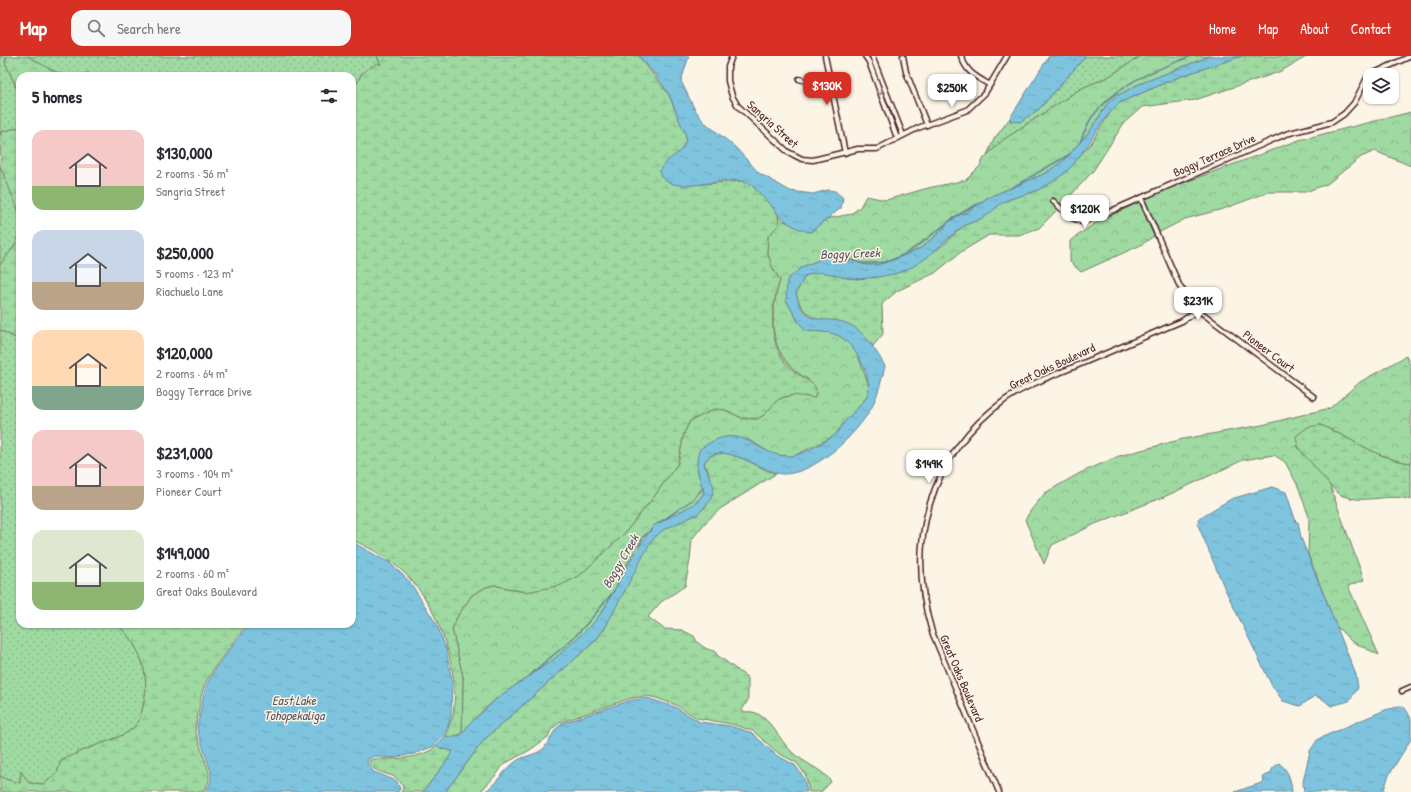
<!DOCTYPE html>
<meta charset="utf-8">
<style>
body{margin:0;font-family:"Patrick Hand",sans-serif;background:#f7f7f7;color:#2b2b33;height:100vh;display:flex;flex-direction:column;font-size:15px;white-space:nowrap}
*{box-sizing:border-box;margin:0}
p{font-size:13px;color:#7c7c81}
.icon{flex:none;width:22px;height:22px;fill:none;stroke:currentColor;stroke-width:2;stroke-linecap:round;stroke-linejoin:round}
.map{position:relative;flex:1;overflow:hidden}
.panel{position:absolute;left:16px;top:16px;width:340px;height:556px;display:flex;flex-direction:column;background:#fff;border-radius:12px;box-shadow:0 1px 3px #0004}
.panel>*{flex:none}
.fabs{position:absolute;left:1363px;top:12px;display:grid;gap:8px}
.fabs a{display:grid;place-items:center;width:36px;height:36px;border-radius:8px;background:#fff;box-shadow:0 1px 3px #0004;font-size:20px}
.price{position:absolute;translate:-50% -34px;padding:0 9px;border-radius:8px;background:#fff;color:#222;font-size:13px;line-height:26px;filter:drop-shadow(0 1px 2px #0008)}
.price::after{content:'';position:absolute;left:50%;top:24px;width:12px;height:9px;margin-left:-6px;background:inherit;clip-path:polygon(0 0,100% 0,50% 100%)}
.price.current{background:#d93025;color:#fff}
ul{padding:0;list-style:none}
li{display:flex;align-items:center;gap:12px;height:100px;padding:0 16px}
li span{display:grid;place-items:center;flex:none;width:112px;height:80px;border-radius:12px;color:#555}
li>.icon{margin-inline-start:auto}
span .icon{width:48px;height:48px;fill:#fffc;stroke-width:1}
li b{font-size:17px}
h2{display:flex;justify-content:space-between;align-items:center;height:48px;padding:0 16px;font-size:17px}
header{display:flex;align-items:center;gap:24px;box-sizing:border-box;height:56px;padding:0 20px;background:#d93025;color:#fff}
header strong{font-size:19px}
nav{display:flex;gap:22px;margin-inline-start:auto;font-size:14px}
.search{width:280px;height:36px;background:#f7f7f7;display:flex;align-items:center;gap:10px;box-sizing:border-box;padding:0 14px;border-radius:12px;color:#7c7c81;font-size:15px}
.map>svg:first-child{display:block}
.grass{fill:url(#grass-dots);stroke:#747c66}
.forest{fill:url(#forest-crowns);stroke:#747c66}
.wetland{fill:url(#wetland-marsh);stroke:#747c66}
.water{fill:url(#water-ripples);stroke:#698297}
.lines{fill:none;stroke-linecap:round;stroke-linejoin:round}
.stream{stroke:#698297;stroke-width:1.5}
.minor-casing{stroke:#4a1f2b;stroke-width:7}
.minor{stroke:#fcf5e5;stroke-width:4}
.oneway{stroke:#a38a88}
.labels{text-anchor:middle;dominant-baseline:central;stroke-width:3;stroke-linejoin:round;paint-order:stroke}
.street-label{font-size:12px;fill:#4a1f2b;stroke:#fcf5e5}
.water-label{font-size:13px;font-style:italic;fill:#5a5161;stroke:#fcf5e5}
</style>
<header>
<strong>Map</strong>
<div class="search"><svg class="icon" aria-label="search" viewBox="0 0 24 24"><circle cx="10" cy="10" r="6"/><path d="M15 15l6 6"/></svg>Search here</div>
<nav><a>Home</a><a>Map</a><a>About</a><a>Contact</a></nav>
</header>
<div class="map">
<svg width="1411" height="736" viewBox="0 0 1411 736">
<defs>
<pattern id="grass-dots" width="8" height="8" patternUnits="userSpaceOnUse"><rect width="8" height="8" fill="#9edaa1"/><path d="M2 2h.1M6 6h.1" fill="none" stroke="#8abb8b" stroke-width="1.8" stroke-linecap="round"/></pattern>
<pattern id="forest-crowns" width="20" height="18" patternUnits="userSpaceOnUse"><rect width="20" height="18" fill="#9edaa1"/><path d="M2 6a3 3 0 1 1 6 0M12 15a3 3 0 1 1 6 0" fill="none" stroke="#8abb8b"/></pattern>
<pattern id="wetland-marsh" width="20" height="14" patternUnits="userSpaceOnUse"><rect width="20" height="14" fill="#9edaa1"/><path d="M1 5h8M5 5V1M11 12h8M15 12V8" fill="none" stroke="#8abb8b"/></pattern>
<pattern id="water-ripples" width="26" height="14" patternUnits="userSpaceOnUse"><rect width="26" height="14" fill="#7ec4df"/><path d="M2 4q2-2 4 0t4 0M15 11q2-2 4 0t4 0" fill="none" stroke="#6ea8c0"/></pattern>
</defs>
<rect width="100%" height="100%" fill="#fcf5e5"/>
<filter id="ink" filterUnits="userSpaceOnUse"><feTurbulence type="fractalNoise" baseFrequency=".025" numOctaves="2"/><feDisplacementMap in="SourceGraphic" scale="8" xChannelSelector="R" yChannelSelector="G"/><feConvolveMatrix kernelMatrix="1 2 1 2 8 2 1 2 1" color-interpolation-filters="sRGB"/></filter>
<g filter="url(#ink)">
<g class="grass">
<path d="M0,0H7L5,6L20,40V71L1,76L0,79Z"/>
<path d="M27,0H377L381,9L362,17L352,36V20H90L88,16C70,29 42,10 27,0Z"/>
<path d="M1086,0H1141L1108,21L1080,33L1003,84L987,99L994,83L1010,62L1011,65L1039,53Z"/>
<path d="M0,110C9,135 30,162 15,189C12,196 5,203 0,209Z"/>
<path d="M0,274L16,282L20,290V568H116C141,588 151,620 143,650C141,660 139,667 131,674C120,682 104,686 92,691C81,695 71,700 61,705L57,717L44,728L28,727L21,716L20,727L8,724L0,720Z"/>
</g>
<g class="forest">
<path d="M1141,0H1210L1137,29L1115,41L1107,48L1090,75L1065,103L1046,117L987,142L966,157L953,161L939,177L921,192L891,205L877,209H867L849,203L824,202L802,211L786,244L798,265L806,275L829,276L840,280L851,289L858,300L870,332L866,342L834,380L792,401L774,399L749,384L726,381L713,386L697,414L704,437C702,440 699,444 697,446C684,458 663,460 652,472C625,499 617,541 592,570C554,613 495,632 462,678L463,621L452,573L457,561L472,539L486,531L494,529L525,536L579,520L623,479L653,442L678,407L684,377L690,365L715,353L725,354L742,362L757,363L764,359L778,343L793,339L809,324C768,302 768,264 780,224L772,211L767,195L768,180L779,169L778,159L782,164L810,176L826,163L851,158L860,151L866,140L886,144L928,132L966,124L980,110L984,102L1003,84L1080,33L1108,21Z"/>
<path d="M1411,56V110L1375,95L1361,101L1327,128L1305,136H1269L1223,153L1185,163L1158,177L1144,143L1175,130L1299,84Z"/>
<path d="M1139,146L1154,180L1141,189L1081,216L1070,206V185L1094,168Z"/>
<path d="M1406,300L1411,311V407C1378,404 1351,381 1320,369L1297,390L1329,427L1364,524L1348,530L1379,599L1351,585L1336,570L1308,498L1309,461L1298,430L1285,406L1274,399L1243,404L1164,441L1095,468L1052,489L1044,508L1025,464L1031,454L1045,437L1080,417L1119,400L1183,383L1262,369L1330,352L1360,326Z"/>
</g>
<g class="wetland">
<path d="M7,0H27L52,14L67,20H20V40L5,6Z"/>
<path d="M377,0H639L669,39L681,68L685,74L686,84L682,94L691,129L741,125L750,128L769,145L778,159L779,169L768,180L767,195L772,211L780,224C771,252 767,284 787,309C795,318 808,322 816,332L815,342L793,339L779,343L764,359L757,363L742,362L725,354L715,353L690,365L684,377L678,407L653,442L623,479L579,520L559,530L525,536L494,529L486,531L472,539L457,561L452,573L463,621L462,678L446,682L445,680C448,677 448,674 449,670C450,666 453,662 453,658C460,615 440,557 412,525C398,508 372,492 352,484V36L362,17L377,7L381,9Z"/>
<path d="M1242,0H1308L1279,16L1195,44L1142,51L1124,67L1093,115L1062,149L1053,142L1050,145L1058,153L1039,172L1019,179H989L961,196L935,217L897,235L882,248L883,278L873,290C868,285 862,278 857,275C832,263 804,271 796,237L805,220L816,216L831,217L847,222L858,223L901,216L942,190L962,171L987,159L1001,147L1016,141L1033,136L1065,117L1091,87L1113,52L1121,46L1181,20Z"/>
<path d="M20,71V158L0,110L1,76Z"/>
<path d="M20,177V290L16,282L0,274V209L15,189Z"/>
<path d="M1320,369C1351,381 1378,404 1411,407V444C1389,436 1365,449 1343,440C1334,436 1321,419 1315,411C1306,401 1297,394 1296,380L1308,371Z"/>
<path d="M727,397L744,403L768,415L777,417L720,453L705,467L692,483L690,504L685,530L661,546L648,561L664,573L682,574L694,580C697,588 706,594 715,595L717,599L748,622V644L741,656C745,656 752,655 756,657C773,665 779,684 792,696C802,706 826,715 831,726L821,736H809L806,720L797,707L778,697L753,675L731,668L697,662L676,649L656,642L647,640L628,643L559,667L551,674L548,681L530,694L504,708L497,718L480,736H445L484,684L596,584L605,572C617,548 643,488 662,474C677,464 695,463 707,449L709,416L704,408C708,398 717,398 727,397Z"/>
<path d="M116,568H247L217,608L205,628L202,637L195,674L209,716V725L204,736H0V720L8,724L20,727L21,715L29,727L44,728L57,717L61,705C71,700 81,695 92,691C104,686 120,682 131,674C139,668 141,660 143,650C151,620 141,588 116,568Z"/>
<path d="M437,689L440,692L453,695L447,705L423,736H401L403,733C400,714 377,722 369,707L370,704C376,702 382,703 389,703C403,703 428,700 437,689Z"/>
</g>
<g class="water">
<path d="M639,0H689L681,25L694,52L703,65L734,90L759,117L790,135L813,138L828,134L835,135L843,142L841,152L810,176C785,171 777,155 761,139C757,135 754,130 750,128C731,116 690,138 666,125C647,114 676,100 681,94C683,92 685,86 686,83C686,76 683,73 680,66C676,57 673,47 669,39C663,27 648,10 639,0Z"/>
<path d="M1049,0H1086L1039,53L1020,66L1011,65L1010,62Z"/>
<path d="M1210,0H1242L1181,20L1121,46C1101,61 1087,96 1067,115C1058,123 1044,132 1033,136C1023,140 1012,141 1002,147C996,151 992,156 986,160C978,165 969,166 961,172C942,186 926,207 903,215C890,220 863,224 849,222C830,220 826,212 805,220L796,237C804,273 823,259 846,267C862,272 877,296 885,310C882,323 878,338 872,351C857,378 815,419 782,418C764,417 715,379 704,408L714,431L711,444L698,458L663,474L651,485L605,572L596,584L484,684L445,736H423L447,705L453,695L440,692L437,689L445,680L455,681L462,678L470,667L500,640L554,603L591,570L604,553L630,505L653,470L696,447L704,437C700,421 693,409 700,393C745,361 753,401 790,400C801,400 822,387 832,381C838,377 842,368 847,363C853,356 861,350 866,342C876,326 855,288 839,280C829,275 817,276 806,275L798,265L786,244L787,224L802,211L824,202L836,201L867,209H877L891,205L921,192L939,177L953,161L966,157L987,142L1046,117L1065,103L1090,75L1107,48L1115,41L1137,29Z"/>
<path d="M1272,431L1286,436L1296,466H1298L1301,482L1356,619L1358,632L1349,645L1331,650L1324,644L1315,640L1300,650L1283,645L1272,630L1224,531L1198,469L1199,462L1231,443Z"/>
<path d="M352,486L390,507L410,526L437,569L446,593L452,625L451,660L446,676L434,690L414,698L391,702L375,700L368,703L367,707L374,716L397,725L400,733L398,736H206L211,725V716L197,673L204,637L207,628L218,609L249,568H352Z"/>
<path d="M647,642L675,651L700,666L730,670L752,677L776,699L795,709L804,722L807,736H484C497,728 504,713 518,704C526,699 538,699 545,691C552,683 552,675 561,668L628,645Z"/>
<path d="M1403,650L1407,655L1411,663V683L1389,719L1383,736H1304L1303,726L1310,695L1318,683L1385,654Z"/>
<path d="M1279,707C1289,715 1291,724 1292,736H1235L1264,726L1262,721L1270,718L1273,712Z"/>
</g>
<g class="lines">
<g class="stream">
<path d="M1080,86C1084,78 1087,68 1092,61C1119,26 1152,16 1191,0"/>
<path d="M1011,132L1070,98"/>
<path d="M860,207C868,207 877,207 885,206C922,196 945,160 983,146"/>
<path d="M659,467L692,444L703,432"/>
<path d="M639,490L643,481L652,473"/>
<path d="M530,620C541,607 556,598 569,586C586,571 599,553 614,535"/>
</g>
<defs>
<g id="minor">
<path d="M732,0L728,11V25L732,40L738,50L788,96L802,103L813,104L858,93H877L918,72L967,54L985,37L1007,0"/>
<path d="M825,0L845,97"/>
<path d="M865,0L869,6L897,82"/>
<path d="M872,0L903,79"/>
<path d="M903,0L906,16L927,69"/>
<path d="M961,0C967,17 975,20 990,29"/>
<path d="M1370,19L1411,0"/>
<path d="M799,23L809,26L830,22"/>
<path d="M1141,142L1180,231L1198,254L1314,341"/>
<path d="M1053,145L1070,161L1082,166L1109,156L1286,78L1332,66L1344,58L1354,47L1367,22L1370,19"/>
<path d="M1402,635L1411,631"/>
<path d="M999,736L932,576C905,488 929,399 1005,344C1026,329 1052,320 1076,310C1111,295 1146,280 1182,265L1198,254"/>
</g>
</defs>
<use href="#minor" class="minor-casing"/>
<use href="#minor" class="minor"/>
</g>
<defs><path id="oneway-chevron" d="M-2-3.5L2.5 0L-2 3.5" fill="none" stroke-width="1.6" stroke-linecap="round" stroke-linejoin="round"/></defs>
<use class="oneway" href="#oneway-chevron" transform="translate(880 36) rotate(70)"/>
</g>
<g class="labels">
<g class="street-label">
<text transform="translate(773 68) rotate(42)">Sangria Street</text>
<text transform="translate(1214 99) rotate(-24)">Boggy Terrace Drive</text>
<text transform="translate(1269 295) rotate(37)">Pioneer Court</text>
<text transform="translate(1052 310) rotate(-25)">Great Oaks Boulevard</text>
<text transform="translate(962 622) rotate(67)">Great Oaks Boulevard</text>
</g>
<g class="water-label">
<text transform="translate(850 197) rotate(-2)">Boggy Creek</text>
<text transform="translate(620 505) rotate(-60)">Boggy Creek</text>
<text x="294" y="644">East Lake<tspan x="294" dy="15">Tohopekaliga</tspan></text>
</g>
</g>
</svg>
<div class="fabs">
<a><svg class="icon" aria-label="layers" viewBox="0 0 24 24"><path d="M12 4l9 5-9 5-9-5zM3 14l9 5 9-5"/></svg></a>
</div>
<b class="price current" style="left:827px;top:50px">$130K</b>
<b class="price" style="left:952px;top:52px">$250K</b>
<b class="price" style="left:1085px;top:173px">$120K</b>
<b class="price" style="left:1198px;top:265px">$231K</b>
<b class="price" style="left:929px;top:428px">$149K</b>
<section class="panel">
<h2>5 homes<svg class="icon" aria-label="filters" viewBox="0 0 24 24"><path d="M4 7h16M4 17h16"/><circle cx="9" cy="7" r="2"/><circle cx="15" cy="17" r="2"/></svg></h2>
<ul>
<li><span style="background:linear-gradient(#f6c9c9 70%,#8fb573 0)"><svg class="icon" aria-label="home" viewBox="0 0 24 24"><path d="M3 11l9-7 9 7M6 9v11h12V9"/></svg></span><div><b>$130,000</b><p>2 rooms · 56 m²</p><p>Sangria Street</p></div></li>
<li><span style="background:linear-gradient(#c9d6e8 65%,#b9a48a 0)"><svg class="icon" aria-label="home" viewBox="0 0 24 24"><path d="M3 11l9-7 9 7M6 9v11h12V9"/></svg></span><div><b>$250,000</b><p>5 rooms · 123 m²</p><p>Riachuelo Lane</p></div></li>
<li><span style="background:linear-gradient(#ffd9b3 70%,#7fa58c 0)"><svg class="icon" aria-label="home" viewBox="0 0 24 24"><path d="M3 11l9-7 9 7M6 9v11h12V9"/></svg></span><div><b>$120,000</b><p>2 rooms · 64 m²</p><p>Boggy Terrace Drive</p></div></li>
<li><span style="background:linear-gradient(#f6c9c9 70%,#b9a48a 0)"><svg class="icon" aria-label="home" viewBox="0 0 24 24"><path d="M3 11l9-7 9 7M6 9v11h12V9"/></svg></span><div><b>$231,000</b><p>3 rooms · 104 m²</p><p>Pioneer Court</p></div></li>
<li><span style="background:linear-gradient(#dfe7d0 65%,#8fb573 0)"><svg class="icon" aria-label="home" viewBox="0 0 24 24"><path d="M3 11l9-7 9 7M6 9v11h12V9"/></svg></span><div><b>$149,000</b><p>2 rooms · 60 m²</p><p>Great Oaks Boulevard</p></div></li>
</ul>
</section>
</div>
